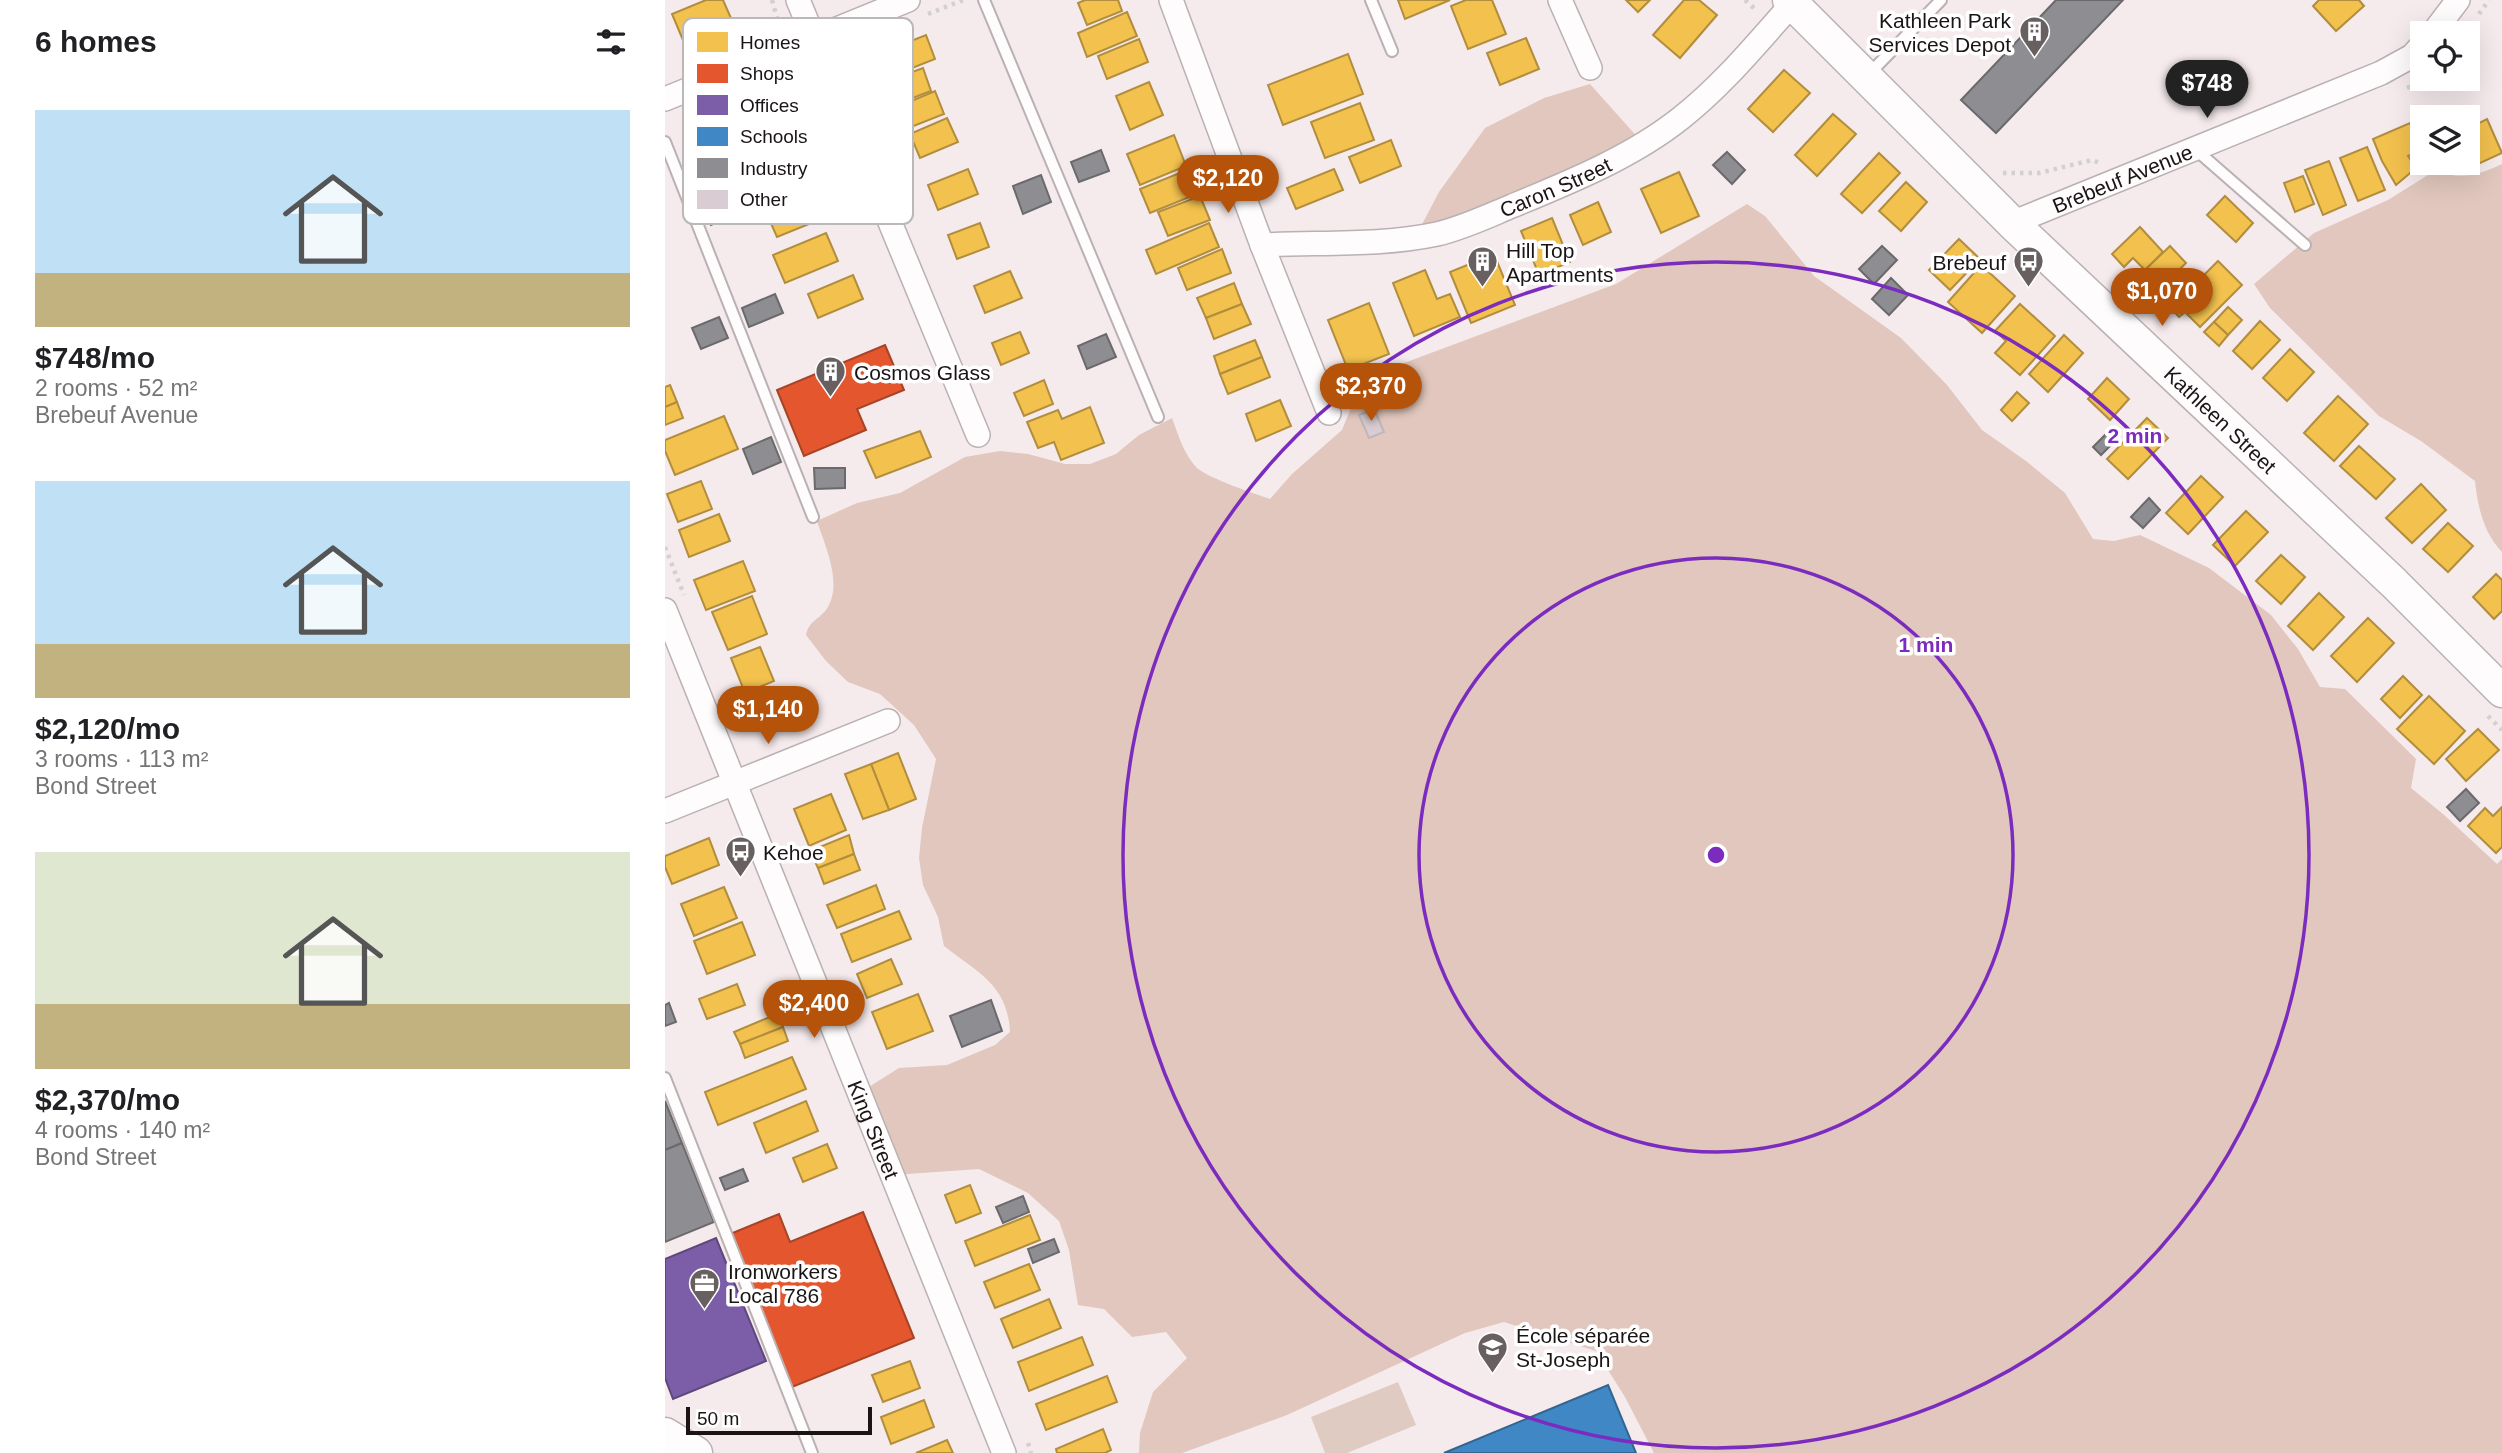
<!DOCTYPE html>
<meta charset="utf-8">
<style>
body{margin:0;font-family:Helvetica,sans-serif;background:#f2f2f2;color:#202124;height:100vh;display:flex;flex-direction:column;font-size:26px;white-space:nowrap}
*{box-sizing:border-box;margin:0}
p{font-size:23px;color:#757577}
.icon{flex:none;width:38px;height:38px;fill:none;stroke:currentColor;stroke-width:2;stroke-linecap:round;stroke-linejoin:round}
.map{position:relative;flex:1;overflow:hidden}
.panel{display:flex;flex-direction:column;background:#fff;width:665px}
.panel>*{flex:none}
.controls{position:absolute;left:1745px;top:21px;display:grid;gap:14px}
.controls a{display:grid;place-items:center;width:70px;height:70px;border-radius:0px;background:#fff;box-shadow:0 7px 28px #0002;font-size:35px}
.scale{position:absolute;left:21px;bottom:18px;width:186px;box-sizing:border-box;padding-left:7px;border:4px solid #1a1415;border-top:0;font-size:19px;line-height:24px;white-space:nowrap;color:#1a1415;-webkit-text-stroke:5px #fff;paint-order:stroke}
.price{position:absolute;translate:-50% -60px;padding:0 16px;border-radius:24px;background:#b45309;color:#fff;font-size:23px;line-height:46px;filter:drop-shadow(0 2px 4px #0008)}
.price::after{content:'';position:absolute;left:50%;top:42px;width:21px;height:16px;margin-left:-10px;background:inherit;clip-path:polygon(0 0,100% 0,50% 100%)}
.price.on{background:#222;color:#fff}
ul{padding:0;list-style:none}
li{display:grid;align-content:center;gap:14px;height:371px;padding:0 35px}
li span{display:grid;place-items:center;height:217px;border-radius:0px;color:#555}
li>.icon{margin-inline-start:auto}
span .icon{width:126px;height:126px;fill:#fffc;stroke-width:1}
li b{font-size:30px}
h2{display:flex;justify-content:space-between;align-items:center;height:84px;padding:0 35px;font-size:30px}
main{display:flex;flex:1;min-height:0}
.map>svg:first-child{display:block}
.green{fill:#e0cbc3}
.forest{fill:#e1c7bd}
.homes{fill:#f2c14e;stroke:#b18d3d;stroke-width:2}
.shops{fill:#e4572e;stroke:#a74326;stroke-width:2}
.offices{fill:#7b5ea7;stroke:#5e487b;stroke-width:2}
.schools{fill:#3f88c5;stroke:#346590;stroke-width:2}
.industry{fill:#8d8d92;stroke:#6a696c;stroke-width:2}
.building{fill:#d9ccd2;stroke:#c0b7ba;stroke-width:2}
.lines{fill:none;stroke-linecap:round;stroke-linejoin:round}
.lane-casing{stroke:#bab1b3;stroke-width:14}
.street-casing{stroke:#bab1b3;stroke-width:26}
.secondary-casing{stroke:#bab1b3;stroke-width:35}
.path{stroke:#d3d0d1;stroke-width:4.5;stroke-dasharray:3.5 5;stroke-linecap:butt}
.lane{stroke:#fefcfc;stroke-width:10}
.street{stroke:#fefcfc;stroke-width:23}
.secondary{stroke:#fefcfc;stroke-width:32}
.ring{fill:none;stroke:#7b2cbf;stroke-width:3.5}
.labels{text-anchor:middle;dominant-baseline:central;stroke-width:7;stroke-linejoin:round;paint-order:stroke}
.poi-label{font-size:21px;fill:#1a1415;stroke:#fff;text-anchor:start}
.street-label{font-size:21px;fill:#1a1415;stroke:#fff}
.key{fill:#fff;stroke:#bab8b9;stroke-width:2}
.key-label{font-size:19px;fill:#1a1415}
.centre{fill:#7b2cbf;stroke:#fff;stroke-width:3.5}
.ring-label{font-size:21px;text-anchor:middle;font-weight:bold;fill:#7b2cbf;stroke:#fff;stroke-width:7;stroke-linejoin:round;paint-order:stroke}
</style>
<main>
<section class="panel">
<h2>6 homes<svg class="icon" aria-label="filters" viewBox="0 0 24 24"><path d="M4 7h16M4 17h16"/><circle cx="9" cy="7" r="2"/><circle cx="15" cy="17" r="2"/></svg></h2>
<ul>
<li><span style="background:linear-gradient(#bfe0f5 75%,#c2b280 0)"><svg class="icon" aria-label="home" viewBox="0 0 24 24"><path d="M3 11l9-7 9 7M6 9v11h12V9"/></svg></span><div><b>$748/mo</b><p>2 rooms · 52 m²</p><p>Brebeuf Avenue</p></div></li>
<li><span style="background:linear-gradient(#bfe0f5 75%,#c2b280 0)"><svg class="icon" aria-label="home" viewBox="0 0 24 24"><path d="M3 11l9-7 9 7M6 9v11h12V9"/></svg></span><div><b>$2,120/mo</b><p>3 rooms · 113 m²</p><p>Bond Street</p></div></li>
<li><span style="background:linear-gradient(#dfe7d0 70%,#c2b280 0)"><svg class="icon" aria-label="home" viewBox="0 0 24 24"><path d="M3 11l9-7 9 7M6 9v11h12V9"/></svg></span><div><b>$2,370/mo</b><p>4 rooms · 140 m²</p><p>Bond Street</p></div></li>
</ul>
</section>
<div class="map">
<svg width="1837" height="1453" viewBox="0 0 1837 1453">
<rect width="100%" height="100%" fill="#f5eaec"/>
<path class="green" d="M733,1382L751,1425L682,1453H660L646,1417Z"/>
<g class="forest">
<path d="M925,84L975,140L940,162L753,232L774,192L820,128L879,98Z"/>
<path d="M1837,164V552C1818,532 1813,507 1810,481L1756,441L1714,416L1605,308L1589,284L1649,233L1723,200L1771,170C1794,181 1814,175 1837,164Z"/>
<path d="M1082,204L1100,216L1149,276L1236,338L1282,385L1317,430L1361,461L1400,493L1428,539L1449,541L1475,535L1544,568L1606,615L1633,649L1655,687L1680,689L1751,759L1746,788L1778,814L1832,864L1837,859V1453H989L960,1397L931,1351L839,1322L800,1333L622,1415L517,1453H474L475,1433L488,1392L522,1358L501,1332L467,1337L439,1309L413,1305L404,1250L394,1221L363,1193L314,1169L228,1175L196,1092L234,1068L282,1065L330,1045L345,1032C343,985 312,972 279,946L273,917L258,885L254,858L257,828L271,759L249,725L215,694L183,682L161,661L141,635C144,621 153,620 161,610C179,585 160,546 152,521L192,503L235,493L300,457L335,451L363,454L400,464H425L451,454L474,435L507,418C513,434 519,455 532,468C545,479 588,493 605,499L627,474L677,430L690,398L707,375L951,284Z"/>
</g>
<g class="homes">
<path d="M41,0H58L69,25L20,45L7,14Z"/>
<path d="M420,0H453L457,11L422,25L413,3Z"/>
<path d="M733,0H785L740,19Z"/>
<path d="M801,0H827L841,34L803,49L786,6Z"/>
<path d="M961,0H985L973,12Z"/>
<path d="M1019,0H1034L1052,15L1015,58L988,35Z"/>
<path d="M1654,0H1694L1699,6L1671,31L1648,6Z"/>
<path d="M462,12L472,36L422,57L413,33Z"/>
<path d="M261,35L270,59L217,80L208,56Z"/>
<path d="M861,38L874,69L835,85L822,53Z"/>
<path d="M474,39L483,62L442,79L433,56Z"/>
<path d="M683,54L698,94L618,125L603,85Z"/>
<path d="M258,68L266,91L232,104L223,81Z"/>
<path d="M1119,70L1145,93L1108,132L1083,109Z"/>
<path d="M484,82L498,115L465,130L451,96Z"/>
<path d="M270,91L279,114L241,129L232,107Z"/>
<path d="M695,103L709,140L660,158L646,122Z"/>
<path d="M1168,114L1191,134L1152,176L1130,155Z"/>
<path d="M282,118L293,142L255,158L245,134Z"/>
<path d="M1822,119L1837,153L1813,164L1802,141V129Z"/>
<path d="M1745,123L1756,150L1743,156L1751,168L1731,185L1717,161L1708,139Z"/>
<path d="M509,135L521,166L475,185L462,154Z"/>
<path d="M726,140L736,166L695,183L684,157Z"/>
<path d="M1702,147L1720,190L1693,201L1675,158Z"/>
<path d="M1214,153L1235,173L1197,213L1176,194Z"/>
<path d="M1664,161L1681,205L1658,215L1640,170Z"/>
<path d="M527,168L537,192L485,213L475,189Z"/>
<path d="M303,169L313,194L273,210L263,185Z"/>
<path d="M669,169L678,190L631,209L622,188Z"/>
<path d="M1014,172L1034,216L996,233L976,189Z"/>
<path d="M1638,176L1649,204L1630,212L1619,183Z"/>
<path d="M1241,182L1262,202L1236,231L1214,211Z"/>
<path d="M148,190L159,218L112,237L100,210Z"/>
<path d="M535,196L545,220L503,236L493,212Z"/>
<path d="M1560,196L1588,223L1571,242L1542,215Z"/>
<path d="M933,202L946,232L918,245L905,215Z"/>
<path d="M887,218L905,262L874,275L856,231Z"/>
<path d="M315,223L324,247L292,259L283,235Z"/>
<path d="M544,223L554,247L491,274L481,250Z"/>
<path d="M1475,227L1498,252L1480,270L1468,258L1459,267L1447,254Z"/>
<path d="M161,233L173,261L120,283L108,255Z"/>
<path d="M1294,239L1315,259L1285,290L1264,270Z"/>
<path d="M1505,246L1521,263L1497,287L1480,270Z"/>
<path d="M557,249L566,273L522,290L513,268Z"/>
<path d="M829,254L850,305L806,323L785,272Z"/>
<path d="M1553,261L1577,285L1535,327L1520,312L1514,317L1506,308Z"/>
<path d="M1316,265L1350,296L1317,333L1283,302Z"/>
<path d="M760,270L772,299L785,294L795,317L749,336L728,283Z"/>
<path d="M345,271L357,298L320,313L309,286Z"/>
<path d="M188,275L198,299L153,318L143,294Z"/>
<path d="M569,283L577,304L541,318L532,298Z"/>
<path d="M704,303L724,354L683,370L663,320Z"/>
<path d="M577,304L586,324L549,339L541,318Z"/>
<path d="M1355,304L1390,336L1355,375L1330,353L1341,341L1330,331Z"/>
<path d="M1563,307L1577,320L1563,335L1549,322Z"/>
<path d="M1595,321L1615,340L1587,369L1568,351Z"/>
<path d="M1549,322L1563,335L1554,346L1539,332Z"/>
<path d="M355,332L364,353L336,365L327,343Z"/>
<path d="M1399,335L1418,353L1383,392L1364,374Z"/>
<path d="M590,340L597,357L555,374L549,356Z"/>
<path d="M1625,349L1649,372L1622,401L1598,378Z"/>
<path d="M597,357L605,377L563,394L555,374Z"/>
<path d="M1442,378L1464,399L1445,420L1423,399Z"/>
<path d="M379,380L388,404L359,416L349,393Z"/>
<path d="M5,385L12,402L0,407V387Z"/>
<path d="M1352,392L1364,403L1347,421L1336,410Z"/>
<path d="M1673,396L1703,424L1669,461L1639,433Z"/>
<path d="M615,400L626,426L591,441L581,414Z"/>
<path d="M12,402L18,418L0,425V407Z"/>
<path d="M425,407L439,443L396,460L389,442L373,448L362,422L393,410L397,419Z"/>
<path d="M59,416L73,449L10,475L0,451V440Z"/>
<path d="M1482,418L1503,438L1463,479L1442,459Z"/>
<path d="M255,431L266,457L211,478L199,451Z"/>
<path d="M1694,446L1730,479L1711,499L1675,466Z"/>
<path d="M1536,476L1558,497L1523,534L1501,513Z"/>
<path d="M36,481L47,509L13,522L2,494Z"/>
<path d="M1756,484L1781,510L1747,543L1721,518Z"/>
<path d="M1581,511L1603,532L1570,566L1548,545Z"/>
<path d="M54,514L65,541L24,557L14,530Z"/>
<path d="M1783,523L1808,546L1783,572L1758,549Z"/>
<path d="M1616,555L1640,577L1616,604L1591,581Z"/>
<path d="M78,561L90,591L41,610L29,580Z"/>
<path d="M1831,574L1837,580V611L1829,619L1808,597Z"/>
<path d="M1654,593L1679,617L1648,650L1623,626Z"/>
<path d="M87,596L102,634L63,650L47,612Z"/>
<path d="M1703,618L1729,643L1692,682L1666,656Z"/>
<path d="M95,647L109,681L80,693L66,658Z"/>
<path d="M1738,676L1757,695L1735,718L1716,699Z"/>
<path d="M125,689L136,719L101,733L89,703Z"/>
<path d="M1764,696L1800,731L1769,764L1732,729Z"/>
<path d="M1813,729L1834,750L1801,781L1781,759Z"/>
<path d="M233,753L251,799L224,810L206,764Z"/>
<path d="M206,764L224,810L198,819L180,774Z"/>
<path d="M166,794L181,830L144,846L129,809Z"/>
<path d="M1837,807V847L1831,853L1803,826L1820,808L1828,816Z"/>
<path d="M184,835L189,854L153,868L145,851Z"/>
<path d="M44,838L54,865L7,884L0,867V856Z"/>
<path d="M189,854L195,870L159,884L153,868Z"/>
<path d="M211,885L220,909L172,928L162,905Z"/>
<path d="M59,887L72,918L29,936L16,904Z"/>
<path d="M234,911L246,939L187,962L176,934Z"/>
<path d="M77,922L90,955L42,974L29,941Z"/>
<path d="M226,959L237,984L202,998L192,974Z"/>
<path d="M72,984L80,1005L42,1019L34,999Z"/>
<path d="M253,994L268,1031L222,1049L207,1012Z"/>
<path d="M112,1014L118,1027L75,1044L69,1032Z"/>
<path d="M118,1027L123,1041L80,1058L75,1044Z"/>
<path d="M127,1057L141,1089L53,1125L40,1092Z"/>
<path d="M141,1101L153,1131L101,1153L89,1123Z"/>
<path d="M162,1144L172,1168L138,1182L128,1158Z"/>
<path d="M305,1185L316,1213L291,1223L280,1195Z"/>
<path d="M365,1215L375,1240L310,1266L300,1241Z"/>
<path d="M364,1264L375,1290L330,1308L319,1282Z"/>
<path d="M384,1299L396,1328L348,1348L336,1319Z"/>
<path d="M417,1337L428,1365L364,1391L353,1362Z"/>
<path d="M245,1361L255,1388L218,1402L207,1375Z"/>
<path d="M442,1376L452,1402L381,1430L371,1404Z"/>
<path d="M259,1400L269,1427L226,1444L216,1417Z"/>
<path d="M438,1429L446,1450L440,1453H392L391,1449Z"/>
<path d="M282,1440L288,1453H251Z"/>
</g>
<g class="shops">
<path d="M220,345L239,390L192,409L201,430L139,456L112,390Z"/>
<path d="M198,1212L249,1338L127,1387L65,1234L114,1214L125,1242Z"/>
</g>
<path class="offices" d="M51,1238L101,1361L8,1399L0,1378V1259Z"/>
<path class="schools" d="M943,1385L971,1453H779Z"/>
<g class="industry">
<path d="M1391,0H1458L1331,133L1296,100Z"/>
<path d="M436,150L444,171L414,182L406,162Z"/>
<path d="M1062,152L1080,170L1067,184L1048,165Z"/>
<path d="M376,175L386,202L358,214L348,186Z"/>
<path d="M66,194L74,213L46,225L38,206Z"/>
<path d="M1217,246L1232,260L1209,284L1194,269Z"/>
<path d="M1226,278L1243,295L1224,315L1207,299Z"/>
<path d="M110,294L118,313L84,327L77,308Z"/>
<path d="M54,317L63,338L36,349L27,328Z"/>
<path d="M441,334L451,357L422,369L413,346Z"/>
<path d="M1443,432L1451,440L1436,455L1428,447Z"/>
<path d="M106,437L116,462L88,474L78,449Z"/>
<path d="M149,468H180V488L150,489Z"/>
<path d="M1484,498L1495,510L1478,528L1466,517Z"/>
<path d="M1801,789L1814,803L1795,821L1782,807Z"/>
<path d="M326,1000L337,1031L297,1047L285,1016Z"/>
<path d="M4,1003L11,1022L0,1026V1005Z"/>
<path d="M0,1101L17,1143L0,1150Z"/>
<path d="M17,1143L49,1222L0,1242V1150Z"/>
<path d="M78,1169L83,1181L60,1190L55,1178Z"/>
<path d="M358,1196L364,1212L338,1223L331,1207Z"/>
<path d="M389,1239L394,1252L368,1263L363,1249Z"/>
</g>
<path class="building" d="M709,409L719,432L704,438L694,415Z"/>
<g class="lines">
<defs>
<g id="lane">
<path d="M319,0L493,417"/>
<path d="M706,0L727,51"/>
<path d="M1202,76L1276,0"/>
<path d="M0,142L148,517"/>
<path d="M1530,149L1640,245"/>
<path d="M0,1078L147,1453"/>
</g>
<g id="street">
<path d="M133,0L313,435"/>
<path d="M506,0L597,245L664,413"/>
<path d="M895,0L925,68"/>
<path d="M1768,33L1793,0"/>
<path d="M0,99L243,0"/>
<path id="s1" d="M1347,223L1716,73L1747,56L1757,45"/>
<path id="s2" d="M597,245C655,242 716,246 772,234C798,228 823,216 847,206C905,182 967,157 1016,118C1058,85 1092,43 1127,4"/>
<path id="s3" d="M0,610L339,1453"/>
<path d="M0,811L223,721"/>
</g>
<g id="secondary">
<path id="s4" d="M1124,0L1347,223L1729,583L1837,691"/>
<path d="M0,1434L31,1453"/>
</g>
</defs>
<use href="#lane" class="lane-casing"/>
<use href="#street" class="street-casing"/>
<use href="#secondary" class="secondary-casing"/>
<g class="path">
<path d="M107,0L115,28"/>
<path d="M1080,0L1091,10"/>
<path d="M263,14L298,0"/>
<path d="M1814,14L1824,0"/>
<path d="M98,33L113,20"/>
<path d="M1742,88L1763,79"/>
<path d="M1338,173H1374L1427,160L1435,163"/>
<path d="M0,547L19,595"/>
<path d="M1823,716L1837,730"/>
<path d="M363,1443L366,1453"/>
</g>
<use href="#lane" class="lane"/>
<use href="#street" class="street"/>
<use href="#secondary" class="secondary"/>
</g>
<g class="ring">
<circle cx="1051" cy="855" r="297"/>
<circle cx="1051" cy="855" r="593"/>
</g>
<defs>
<symbol id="building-pin" viewBox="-11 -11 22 30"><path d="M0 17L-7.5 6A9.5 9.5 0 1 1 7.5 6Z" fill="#675f60" stroke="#fff"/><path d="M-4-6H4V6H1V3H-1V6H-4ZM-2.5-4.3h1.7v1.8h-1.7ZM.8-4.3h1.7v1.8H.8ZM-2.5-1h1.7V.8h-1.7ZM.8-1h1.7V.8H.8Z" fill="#fff"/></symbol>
<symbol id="bus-pin" viewBox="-11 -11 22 30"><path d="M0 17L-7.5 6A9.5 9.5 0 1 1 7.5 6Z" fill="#675f60" stroke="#fff"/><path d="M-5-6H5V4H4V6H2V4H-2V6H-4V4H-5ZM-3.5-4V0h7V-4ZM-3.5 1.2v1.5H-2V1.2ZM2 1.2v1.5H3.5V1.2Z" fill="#fff"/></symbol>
<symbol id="office-pin" viewBox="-11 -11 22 30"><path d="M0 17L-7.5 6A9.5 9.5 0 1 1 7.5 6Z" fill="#675f60" stroke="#fff"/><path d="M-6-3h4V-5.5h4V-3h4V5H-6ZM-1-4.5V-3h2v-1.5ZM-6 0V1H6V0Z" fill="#fff"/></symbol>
<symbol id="school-pin" viewBox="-11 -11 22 30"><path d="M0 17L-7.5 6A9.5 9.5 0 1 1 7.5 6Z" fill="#675f60" stroke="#fff"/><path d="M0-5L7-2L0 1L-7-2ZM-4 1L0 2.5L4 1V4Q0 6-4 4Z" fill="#fff"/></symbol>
</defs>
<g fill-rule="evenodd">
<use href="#building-pin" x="1352" y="14" width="35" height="47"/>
<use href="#building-pin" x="800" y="244" width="35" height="47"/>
<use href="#bus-pin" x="1346" y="244" width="35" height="47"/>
<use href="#building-pin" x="148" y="354" width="35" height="47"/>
<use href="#bus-pin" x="58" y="834" width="35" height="47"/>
<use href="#office-pin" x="22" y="1266" width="35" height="47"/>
<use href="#school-pin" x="810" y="1330" width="35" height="47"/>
</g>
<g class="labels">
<g class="poi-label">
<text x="1346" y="20" text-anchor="end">Kathleen Park<tspan x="1346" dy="24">Services Depot</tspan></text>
<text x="841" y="250">Hill Top<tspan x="841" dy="24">Apartments</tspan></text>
<text x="1341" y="262" text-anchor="end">Brebeuf</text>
<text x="189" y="372">Cosmos Glass</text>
<text x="98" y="852">Kehoe</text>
<text x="63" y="1271">Ironworkers<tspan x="63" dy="24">Local 786</tspan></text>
<text x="851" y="1335">École séparée<tspan x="851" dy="24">St-Joseph</tspan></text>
</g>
<g class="street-label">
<text stroke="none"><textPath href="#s1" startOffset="119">Brebeuf Avenue</textPath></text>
<text stroke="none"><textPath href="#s2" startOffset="303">Caron Street</textPath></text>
<text stroke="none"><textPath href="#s4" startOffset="602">Kathleen Street</textPath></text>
<text stroke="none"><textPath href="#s3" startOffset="560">King Street</textPath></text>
</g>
</g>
<rect x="18" y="18" width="230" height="206" rx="10" class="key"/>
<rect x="32" y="32" width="31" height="20" fill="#f2c14e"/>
<rect x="32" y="64" width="31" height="19" fill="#e4572e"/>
<rect x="32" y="95" width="31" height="20" fill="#7b5ea7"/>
<rect x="32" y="127" width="31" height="19" fill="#3f88c5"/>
<rect x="32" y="158" width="31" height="20" fill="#8d8d92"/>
<rect x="32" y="190" width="31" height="19" fill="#d9ccd2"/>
<g class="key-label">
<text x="75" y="49">Homes</text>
<text x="75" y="80">Shops</text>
<text x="75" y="112">Offices</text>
<text x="75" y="143">Schools</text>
<text x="75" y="175">Industry</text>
<text x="75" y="206">Other</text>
</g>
<circle cx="1051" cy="855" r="10" class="centre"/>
<g class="ring-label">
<text x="1470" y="443">2 min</text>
<text x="1261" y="652">1 min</text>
</g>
</svg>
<div class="controls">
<a><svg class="icon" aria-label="locate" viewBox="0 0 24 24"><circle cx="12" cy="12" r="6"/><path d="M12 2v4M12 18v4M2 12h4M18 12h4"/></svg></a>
<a><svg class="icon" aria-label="layers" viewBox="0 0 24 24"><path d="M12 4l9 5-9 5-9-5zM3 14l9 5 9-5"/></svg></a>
</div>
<div class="scale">50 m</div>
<b class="price on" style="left:1542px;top:120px">$748</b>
<b class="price" style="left:563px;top:215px">$2,120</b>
<b class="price" style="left:1497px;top:328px">$1,070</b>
<b class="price" style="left:706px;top:423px">$2,370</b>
<b class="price" style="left:103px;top:746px">$1,140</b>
<b class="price" style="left:149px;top:1040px">$2,400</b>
</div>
</main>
